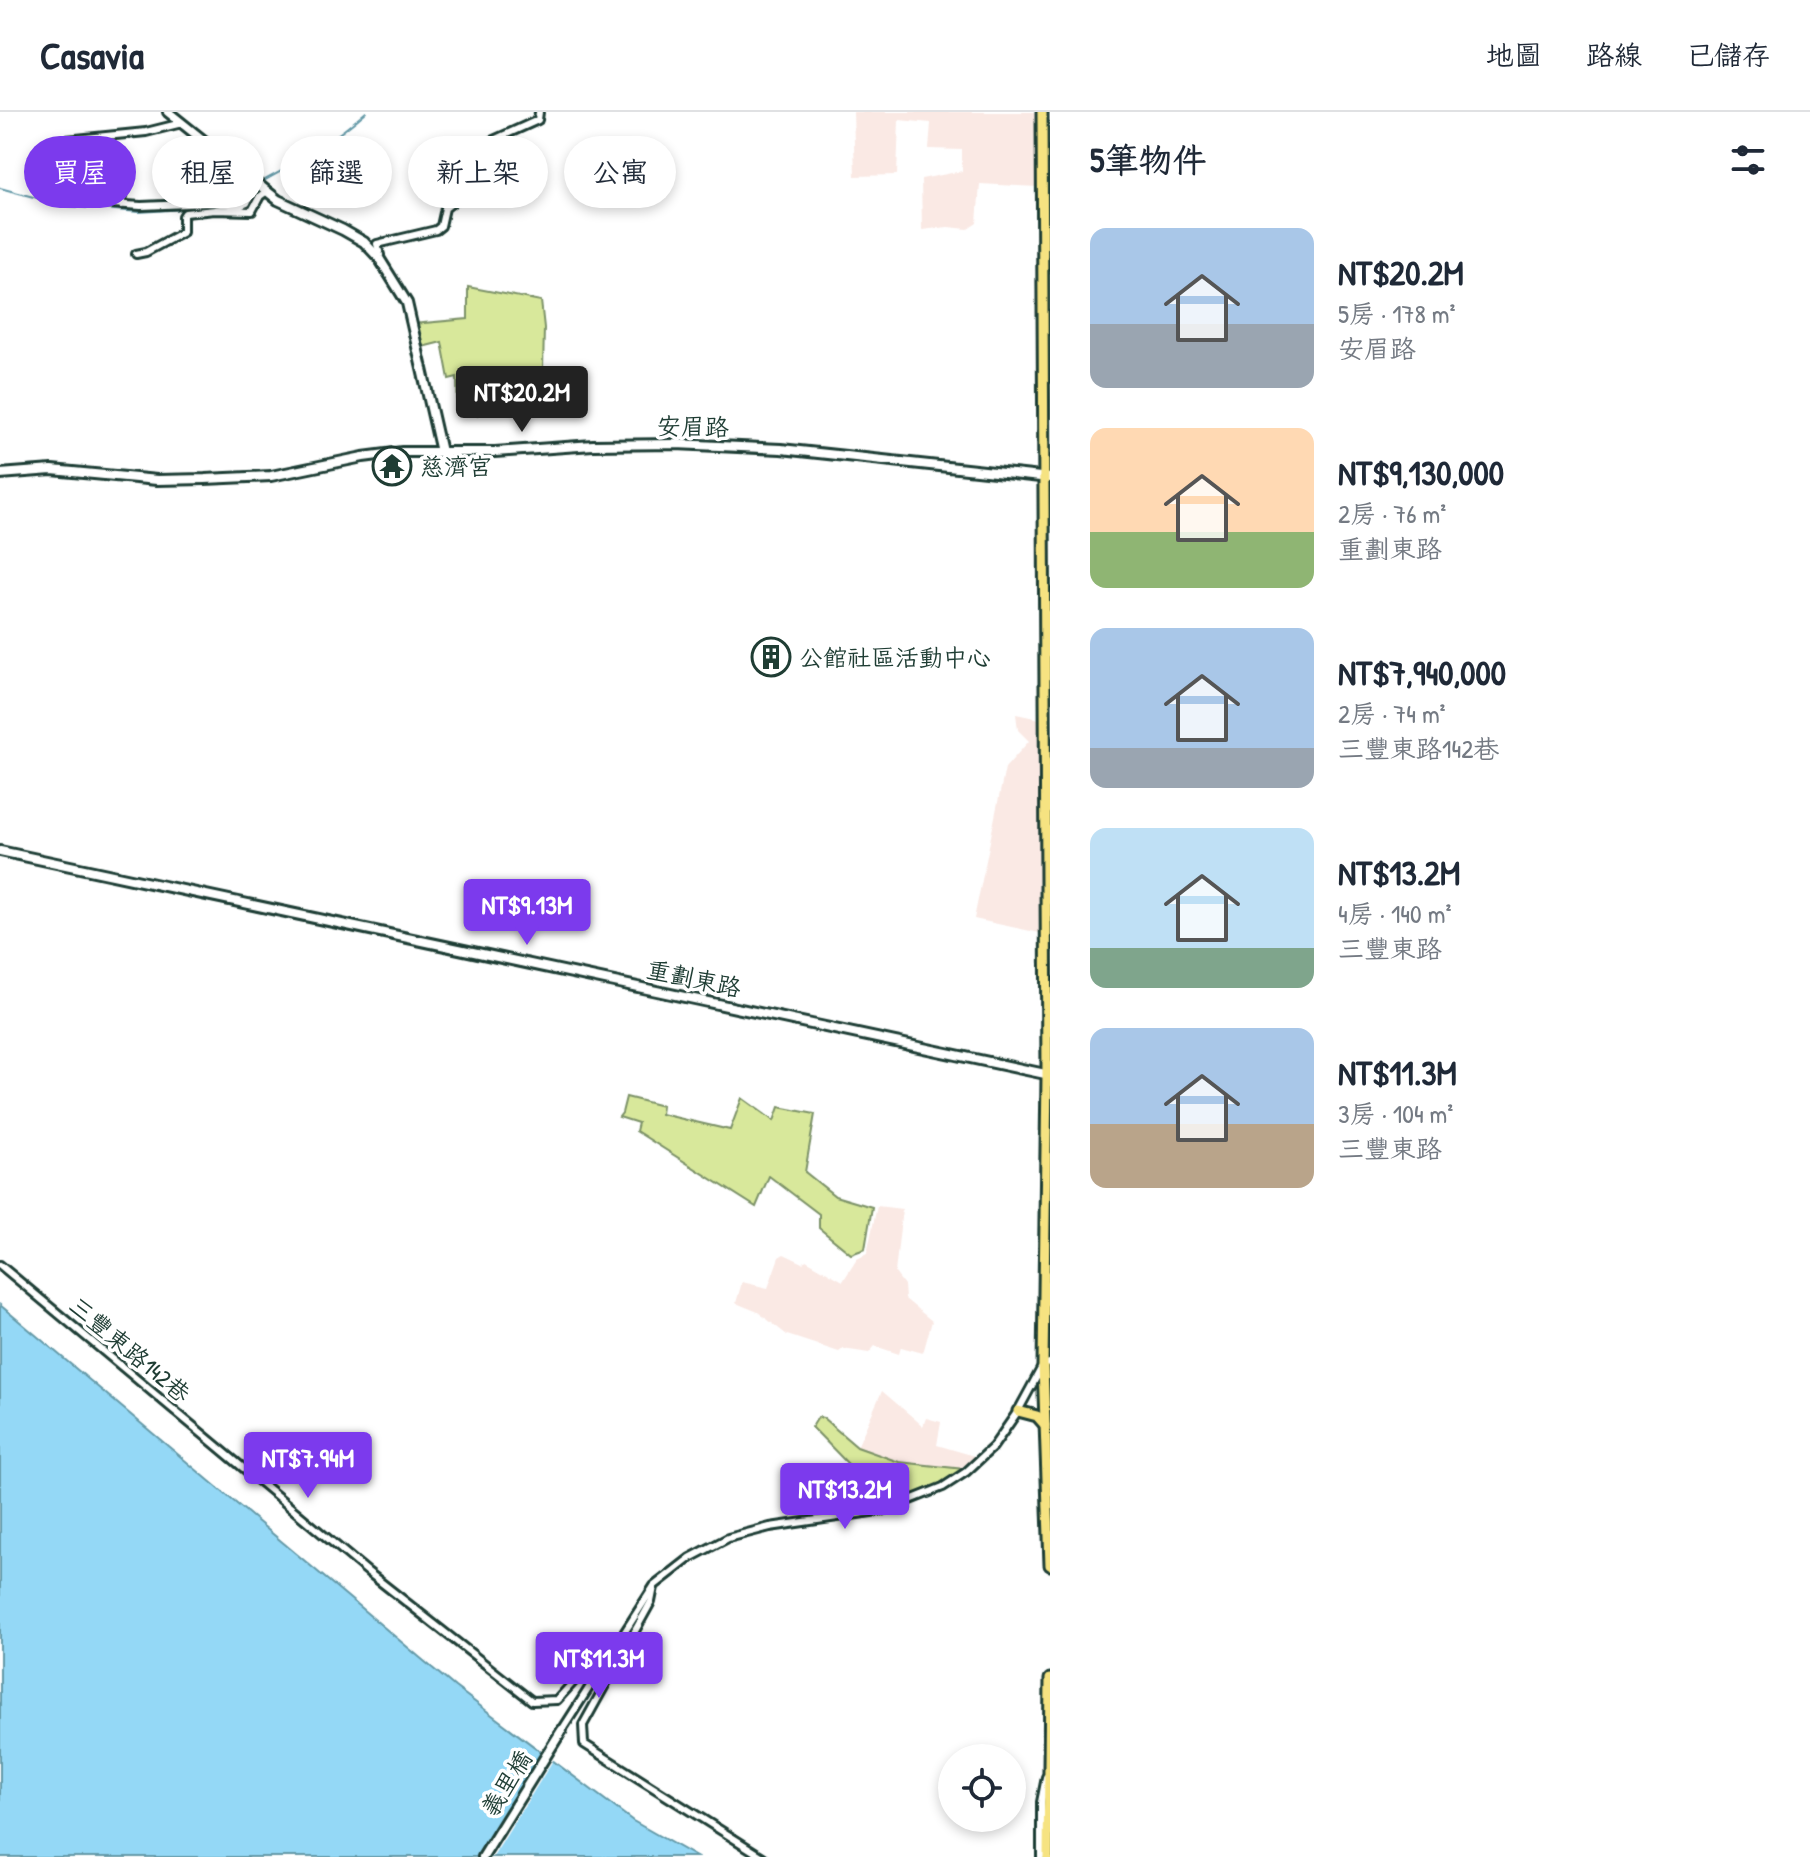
<!DOCTYPE html>
<html lang="zh-TW">
<meta charset="utf-8">
<style>
body{margin:0;font-family:"Patrick Hand","LXGW WenKai TC",sans-serif;background:#f2f2f3;color:#1f2937;height:100vh;display:flex;flex-direction:column;font-size:30px;white-space:nowrap}
*{box-sizing:border-box;margin:0}
p{font-size:26px;color:#747a83}
.icon{flex:none;width:44px;height:44px;fill:none;stroke:currentColor;stroke-width:2;stroke-linecap:round;stroke-linejoin:round}
.map{position:relative;flex:1;overflow:hidden}
.panel{display:flex;flex-direction:column;background:#fff;width:760px}
.panel>*{flex:none}
.top-card{position:absolute;left:24px;top:24px;width:760px;height:72px;display:flex;gap:16px}
.buttons{position:absolute;left:938px;top:1632px;display:grid;gap:16px}
.buttons a{display:grid;place-items:center;width:88px;height:88px;border-radius:50%;background:#fff;box-shadow:0 4px 12px #0003;font-size:40px}
.price{position:absolute;translate:-50% -68px;padding:0 18px;border-radius:8px;background:#7c3aed;color:#fff;font-size:26px;line-height:52px;filter:drop-shadow(0 2px 4px #0008)}
.price::after{content:'';position:absolute;left:50%;top:48px;width:24px;height:18px;margin-left:-12px;background:inherit;clip-path:polygon(0 0,100% 0,50% 100%)}
.price.current{background:#222;color:#fff}
ul{padding:0;list-style:none}
li{display:flex;align-items:center;gap:24px;height:200px;padding:0 40px}
li span{display:grid;place-items:center;flex:none;width:224px;height:160px;border-radius:16px;color:#555}
li>.icon{margin-inline-start:auto}
span .icon{width:96px;height:96px;fill:#fffc;stroke-width:1}
li b{font-size:34px}
h2{display:flex;justify-content:space-between;align-items:center;height:96px;padding:0 40px;font-size:34px}
.chip{padding:0 28px;border-radius:36px;background:#fff;box-shadow:0 4px 12px #0003;font-size:28px;line-height:72px}
.chip.current{background:#7c3aed;color:#fff}
header{display:flex;align-items:center;gap:48px;box-sizing:border-box;height:112px;padding:0 40px;background:#fff;border-bottom:2px solid #e0e1e3}
header strong{font-size:38px}
nav{display:flex;gap:44px;margin-inline-start:auto;font-size:28px}
main{display:flex;flex:1;min-height:0}
.map>svg:first-child{display:block}
.built{fill:#fae9e4}
.green{fill:#d8e89b;stroke:#7c9268;stroke-width:2}
.water{fill:#94d8f6;stroke:#659aa8;stroke-width:2}
.pier{fill:#fff}
.lines{fill:none;stroke-linecap:round;stroke-linejoin:round}
.stream{stroke:#659aa8;stroke-width:2}
.street-casing{stroke:#1f3d34;stroke-width:12}
.secondary-casing{stroke:#1f3d34;stroke-width:14}
.primary-casing{stroke:#1f3d34;stroke-width:15}
.street{stroke:#fff;stroke-width:6}
.secondary{stroke:#fff;stroke-width:8}
.primary{stroke:#f6e381;stroke-width:9}
.labels{text-anchor:middle;dominant-baseline:central;stroke-width:7;stroke-linejoin:round;paint-order:stroke}
.street-label{font-size:24px;fill:#1f3d34;stroke:#fff}
.poi-label{font-size:24px;fill:#1f3d34;stroke:#fff;text-anchor:start}
</style>
<header>
<strong>Casavia</strong>
<nav><a>地圖</a><a>路線</a><a>已儲存</a></nav>
</header>
<main>
<div class="map">
<svg width="1050" height="1745" viewBox="0 0 1050 1745">
<rect width="100%" height="100%" fill="#fff"/>
<filter id="ink" filterUnits="userSpaceOnUse"><feTurbulence type="fractalNoise" baseFrequency=".0125" numOctaves="2"/><feDisplacementMap in="SourceGraphic" scale="16" xChannelSelector="R" yChannelSelector="G"/><feConvolveMatrix kernelMatrix="1 2 1 2 8 2 1 2 1" color-interpolation-filters="sRGB"/></filter>
<g filter="url(#ink)">
<g class="built">
<path d="M853,0H1037L1038,75L980,72L977,111L968,117L948,115L922,118L921,67L962,59V38L929,37L931,11L899,8L897,63L855,64Z"/>
<path d="M1016,602L1040,607V821L974,807L1005,656L1029,629L1018,618Z"/>
<path d="M877,1094L902,1097L895,1161L904,1173L905,1187L932,1209L923,1241L901,1235L899,1242L875,1234L869,1241L843,1237L839,1240L787,1223L758,1200L736,1191L742,1170L768,1176L779,1145L784,1142L803,1151L806,1148L843,1169L857,1147L867,1142Z"/>
<path d="M882,1279L923,1314L926,1306L941,1310L937,1333L978,1345L964,1357L943,1356L899,1350L857,1335Z"/>
</g>
<g class="green">
<path d="M468,175L541,189L544,216L543,258L548,260L549,265L543,266L541,263L478,261L477,303H458L457,265L449,267L442,230L418,236L413,212L468,207Z"/>
<path d="M626,985L662,994L661,1002L730,1018L742,986L774,1009L779,995L815,1002L805,1060L835,1084L872,1095L865,1137L851,1142L819,1116V1102L769,1064L756,1095L636,1019L638,1011L619,1005L622,1001Z"/>
<path d="M818,1305L823,1306L857,1335L899,1350L964,1357L925,1380L887,1392L812,1315Z"/>
</g>
<path class="water" d="M0,1193L455,1575L633,1709L696,1745H0Z"/>
<path class="pier" d="M548,1640L555,1645L493,1745H483Z"/>
<g class="lines">
<g class="stream">
<path d="M262,73L265,68C301,49 335,27 366,0"/>
<path d="M0,76L67,94L139,100L216,95"/>
<path d="M242,96L248,95L259,79"/>
</g>
<defs>
<g id="street">
<path d="M66,28L146,20L182,11"/>
<path d="M117,47H124L126,70L121,93"/>
<path d="M84,90L141,94L211,91L240,94L247,91L257,70"/>
<path d="M136,142L146,140L183,120V104L185,101L215,98L252,99L260,84L267,79"/>
<path d="M380,143L377,132L436,118L441,114L445,96L462,83L474,58L478,35L538,8L539,0"/>
<path d="M0,1153L368,1460L532,1589L557,1588L598,1543L611,1541"/>
<path d="M654,1475L651,1490L583,1613L584,1632L763,1745"/>
<path d="M562,1618L654,1474L690,1446L728,1426L770,1415L885,1398L943,1375L966,1360L993,1335L1018,1299L1043,1253L1050,1251"/>
<path d="M1041,1745V1690L1046,1665"/>
</g>
<g id="secondary">
<path d="M168,0L278,88L343,118L364,130L379,146L407,191L441,340"/>
<path d="M0,362L52,358L157,368L205,367L271,364L363,345L402,340H495L593,333L676,332L781,337L1050,366"/>
<path d="M0,739L1050,963"/>
<path d="M483,1745L562,1618"/>
</g>
<g id="primary">
<path d="M1042,0L1047,963L1043,1253L1050,1453"/>
<path d="M1018,1299L1037,1304L1045,1313"/>
<path d="M1048,1745L1050,1567"/>
</g>
</defs>
<use href="#street" class="street-casing"/>
<use href="#secondary" class="secondary-casing"/>
<use href="#primary" class="primary-casing"/>
<use href="#street" class="street"/>
<use href="#secondary" class="secondary"/>
<use href="#primary" class="primary"/>
</g>
</g>
<defs>
<symbol id="temple-ring" viewBox="-11 -11 22 22"><circle r="9.5" fill="#fff" stroke="#1f3d34" stroke-width="1.5"/><path d="M0-6L5-2H3V0L6.5 2.5H4V6H1.5V3h-3V6H-4V2.5H-6.5L-3 0V-2H-5Z" fill="#1f3d34"/></symbol>
<symbol id="building-ring" viewBox="-11 -11 22 22"><circle r="9.5" fill="#fff" stroke="#1f3d34" stroke-width="1.5"/><path d="M-4-6H4V6H1V3H-1V6H-4ZM-2.5-4.3h1.7v1.8h-1.7ZM.8-4.3h1.7v1.8H.8ZM-2.5-1h1.7V.8h-1.7ZM.8-1h1.7V.8H.8Z" fill="#1f3d34"/></symbol>
</defs>
<g fill-rule="evenodd">
<use href="#temple-ring" x="370" y="332" width="44" height="44"/>
<use href="#building-ring" x="749" y="523" width="44" height="44"/>
</g>
<g class="labels">
<g class="street-label">
<text transform="translate(693 314) rotate(1)">安眉路</text>
<text transform="translate(694 866) rotate(12)">重劃東路</text>
<text transform="translate(130 1237) rotate(40)">三豐東路142巷</text>
<text transform="translate(506 1671) rotate(-58)">義里橋</text>
</g>
<g class="poi-label">
<text x="420" y="354">慈濟宮</text>
<text x="799" y="545">公館社區活動中心</text>
</g>
</g>
</svg>
<div class="buttons">
<a><svg class="icon" aria-label="locate" viewBox="0 0 24 24"><circle cx="12" cy="12" r="6"/><path d="M12 2v4M12 18v4M2 12h4M18 12h4"/></svg></a>
</div>
<b class="price current" style="left:522px;top:322px">NT$20.2M</b>
<b class="price" style="left:527px;top:835px">NT$9.13M</b>
<b class="price" style="left:308px;top:1388px">NT$7.94M</b>
<b class="price" style="left:845px;top:1419px">NT$13.2M</b>
<b class="price" style="left:599px;top:1588px">NT$11.3M</b>
<div class="top-card">
<a class="chip current">買屋</a>
<a class="chip">租屋</a>
<a class="chip">篩選</a>
<a class="chip">新上架</a>
<a class="chip">公寓</a>
</div>
</div>
<section class="panel">
<h2>5筆物件<svg class="icon" aria-label="filters" viewBox="0 0 24 24"><path d="M4 7h16M4 17h16"/><circle cx="9" cy="7" r="2"/><circle cx="15" cy="17" r="2"/></svg></h2>
<ul>
<li><span style="background:linear-gradient(#a9c7e8 60%,#9aa5b1 0)"><svg class="icon" aria-label="home" viewBox="0 0 24 24"><path d="M3 11l9-7 9 7M6 9v11h12V9"/></svg></span><div><b>NT$20.2M</b><p>5房 · 178 m²</p><p>安眉路</p></div></li>
<li><span style="background:linear-gradient(#ffd9b3 65%,#8fb573 0)"><svg class="icon" aria-label="home" viewBox="0 0 24 24"><path d="M3 11l9-7 9 7M6 9v11h12V9"/></svg></span><div><b>NT$9,130,000</b><p>2房 · 76 m²</p><p>重劃東路</p></div></li>
<li><span style="background:linear-gradient(#a9c7e8 75%,#9aa5b1 0)"><svg class="icon" aria-label="home" viewBox="0 0 24 24"><path d="M3 11l9-7 9 7M6 9v11h12V9"/></svg></span><div><b>NT$7,940,000</b><p>2房 · 74 m²</p><p>三豐東路142巷</p></div></li>
<li><span style="background:linear-gradient(#bfe0f5 75%,#7fa58c 0)"><svg class="icon" aria-label="home" viewBox="0 0 24 24"><path d="M3 11l9-7 9 7M6 9v11h12V9"/></svg></span><div><b>NT$13.2M</b><p>4房 · 140 m²</p><p>三豐東路</p></div></li>
<li><span style="background:linear-gradient(#a9c7e8 60%,#b9a48a 0)"><svg class="icon" aria-label="home" viewBox="0 0 24 24"><path d="M3 11l9-7 9 7M6 9v11h12V9"/></svg></span><div><b>NT$11.3M</b><p>3房 · 104 m²</p><p>三豐東路</p></div></li>
</ul>
</section>
</main>
